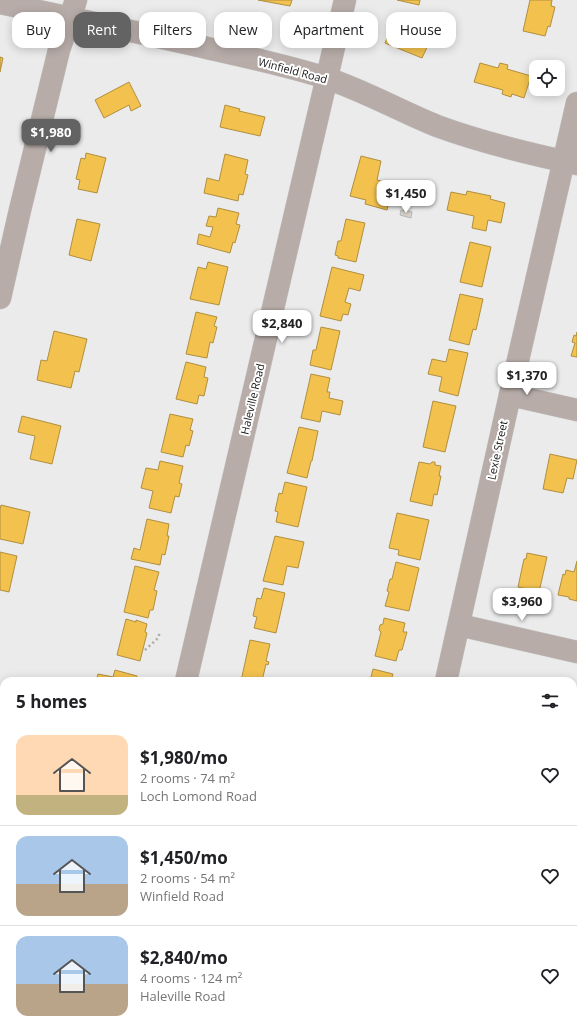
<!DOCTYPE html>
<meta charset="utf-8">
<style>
body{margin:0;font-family:"Open Sans",sans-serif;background:#f6f6f6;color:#202124;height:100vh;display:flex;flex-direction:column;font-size:15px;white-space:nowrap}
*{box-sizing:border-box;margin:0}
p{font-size:13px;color:#757577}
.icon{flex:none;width:22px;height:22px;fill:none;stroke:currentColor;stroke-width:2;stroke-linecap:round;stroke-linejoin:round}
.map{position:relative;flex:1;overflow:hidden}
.details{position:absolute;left:0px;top:677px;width:577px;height:356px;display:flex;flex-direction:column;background:#fff;border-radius:12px 12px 0 0;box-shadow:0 2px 10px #0003}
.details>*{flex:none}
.hud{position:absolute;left:12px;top:12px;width:553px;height:36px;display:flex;gap:8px}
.buttons{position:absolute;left:529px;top:60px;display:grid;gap:8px}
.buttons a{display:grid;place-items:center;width:36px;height:36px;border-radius:8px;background:#fff;box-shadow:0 2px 10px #0003;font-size:20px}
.price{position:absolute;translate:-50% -34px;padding:0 9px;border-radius:8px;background:#fff;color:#222;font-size:13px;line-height:26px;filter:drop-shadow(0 1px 2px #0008)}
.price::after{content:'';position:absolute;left:50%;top:24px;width:12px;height:9px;margin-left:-6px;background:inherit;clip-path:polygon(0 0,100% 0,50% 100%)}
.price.current{background:#636364;color:#fff}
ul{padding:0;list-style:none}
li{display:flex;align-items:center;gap:12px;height:100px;padding:0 16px}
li+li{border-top:1px solid #e0e0e0}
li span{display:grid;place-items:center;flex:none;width:112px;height:80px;border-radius:12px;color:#555}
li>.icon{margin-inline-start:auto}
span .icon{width:48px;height:48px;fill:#fffc;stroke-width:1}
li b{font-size:17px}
h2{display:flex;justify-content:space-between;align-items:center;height:48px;padding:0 16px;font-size:17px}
.tag{padding:0 14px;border-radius:12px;background:#fff;box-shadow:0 2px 10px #0003;font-size:14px;line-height:36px}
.tag.current{background:#636364;color:#fff}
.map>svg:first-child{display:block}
.homes{fill:#f2c14e;stroke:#b18f3f}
.industry{fill:#8d8d92;stroke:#6a6a6e}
.building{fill:#ddd6ce;stroke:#b7b7b7}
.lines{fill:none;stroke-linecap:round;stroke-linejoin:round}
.minor-casing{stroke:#c5c5c6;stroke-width:23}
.path{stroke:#b1aaa6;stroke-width:2.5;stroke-dasharray:2 3;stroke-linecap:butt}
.minor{stroke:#b7aca8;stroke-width:22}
.labels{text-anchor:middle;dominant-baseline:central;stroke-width:4;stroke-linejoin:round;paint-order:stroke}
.street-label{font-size:11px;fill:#1a1a1b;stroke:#fff}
</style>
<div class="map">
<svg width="577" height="1033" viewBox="0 0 577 1033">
<rect width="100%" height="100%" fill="#ebebeb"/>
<g class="homes">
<path d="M258,0H292L290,6Z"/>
<path d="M397,0H420L419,5Z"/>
<path d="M530,0H552L551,6L555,7L550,27L548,26L545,36L523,31Z"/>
<path d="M393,24L430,41L422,58L385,43Z"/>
<path d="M0,57L3,58L0,72Z"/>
<path d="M480,63L498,68L500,63L508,65L507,69L531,76L524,98L512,94L511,97L502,94L503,90L474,82Z"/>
<path d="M129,82L141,106L131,111L129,105L104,118L95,100Z"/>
<path d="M225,105L240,109L239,111L265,117L260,136L220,127Z"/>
<path d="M86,153L106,158L97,193L78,189L80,180L76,179L81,158L85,159Z"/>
<path d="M225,154L248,160L245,174L248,175L243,195L239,194L238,201L204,193L207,178L219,181Z"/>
<path d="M361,156L381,161L377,180L393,184L387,210L365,204L366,200L350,196Z"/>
<path d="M467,191L491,196L490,199L505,203L501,223L488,220L486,231L472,228L474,216L447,210L451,192L466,195Z"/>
<path d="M218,208L239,213L236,224L240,225L235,243L233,242L230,253L197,244L199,234L210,237L213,227L206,226L209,216L216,217Z"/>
<path d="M77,219L100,224L91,261L69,255Z"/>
<path d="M346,219L365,223L356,262L338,258V256L335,255L338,241H341Z"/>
<path d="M470,242L491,247L482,287L460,282Z"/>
<path d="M208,262L228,267L219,305L190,299L198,267L206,269Z"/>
<path d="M332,267L364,275L360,291L349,288L345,302L351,304L348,315L343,314L341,321L320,316Z"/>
<path d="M460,294L483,299L476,330L473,329L469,345L449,340Z"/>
<path d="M196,312L217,317L214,326L217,327L213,343L210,342L207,358L186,354Z"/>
<path d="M321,327L340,331L331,370L310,365L313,350H316Z"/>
<path d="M54,331L87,339L79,372L75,371L71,388L37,380L41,360L47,361Z"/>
<path d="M577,332V357L571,356L575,343L572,342L574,335L576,336Z"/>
<path d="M449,349L468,353L458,396L439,391L442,377L428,374L432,359L446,362Z"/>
<path d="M186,362L206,367L204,377L208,378L204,396L199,395L197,404L176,399Z"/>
<path d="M311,374L330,378L327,392H330L329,398L343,401L340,415L322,411L320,422L301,418Z"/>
<path d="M433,401L456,406L445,452L423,447Z"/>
<path d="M170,414L193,419L190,430L193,431L189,446L186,445L183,457L161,452Z"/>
<path d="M22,416L61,426L52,464L30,459L35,436L18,432Z"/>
<path d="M299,427L318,431L312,461H311L307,478L287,473Z"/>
<path d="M550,454L577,460L573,479L567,478L563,493L543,489Z"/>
<path d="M160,461L183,466L179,483L182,484L179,497L175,496L171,513L149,508L153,491L141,488L146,468L158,470Z"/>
<path d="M419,462L430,464L432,462H435V465L441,466L439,476H441L437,495L434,494L432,506L410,501Z"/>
<path d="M285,482L307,487L298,527L276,522L278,512L275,511L279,493L282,494Z"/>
<path d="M1,505L30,512L23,544L0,539V510Z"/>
<path d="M397,513L429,520L420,560L398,555L399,550L389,548Z"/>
<path d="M147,519L169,524L167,536H169L165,555L162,554L160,565L131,559L134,548L140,550Z"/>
<path d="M275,536L304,542L298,568L287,566L283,585L263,581Z"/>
<path d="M0,552L17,556L9,592L0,590Z"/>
<path d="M527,553L547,557L539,592L518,587L524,559H526Z"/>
<path d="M577,561V601L569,599V597L558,595L563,574L565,575L566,570L574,572Z"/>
<path d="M396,562L419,568L409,611L385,606L389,592L387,591L390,579H392Z"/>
<path d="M135,566L159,572L154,590L157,591L153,610H150L148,618L124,612Z"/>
<path d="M264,588L285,593L276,633L254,628L257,617L253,616L257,598L261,599Z"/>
<path d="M384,618L405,623L403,632H407L402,650H399L396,661L375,656L381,632L379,630L380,625L383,624Z"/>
<path d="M126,619L136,622V620L147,624L145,632L147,633L140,661L117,655Z"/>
<path d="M250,640L270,644L266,661L269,662L268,665L266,664L262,681H241Z"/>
<path d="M373,669L393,674L391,681H370Z"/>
<path d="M115,670L137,676L136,681H96L98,674L113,677Z"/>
<path d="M0,696L4,697V720L0,719Z"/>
<path d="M573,821L577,827V850L573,853Z"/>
<path d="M30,1029L47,1033H29Z"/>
</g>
<path class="industry" d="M247,1029H252L255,1033H241Z"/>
<path class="building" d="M401,210L412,212L411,218L400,215Z"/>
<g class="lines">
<defs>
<g id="minor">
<path d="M0,3C68,17 136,32 203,47C245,57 286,65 326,78C365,91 400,111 437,126C483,143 530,154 577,164"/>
<path d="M0,298L20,210L59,50L76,0"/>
<path d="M510,395L577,410"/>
<path d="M459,625L577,652"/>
<path d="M186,681L345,0"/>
<path d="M446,681L510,395L577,103"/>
<path d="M0,768L4,769"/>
<path d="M573,1012L577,995"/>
<path d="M103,1033L104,1029"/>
<path d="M568,1033L569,1029"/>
</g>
</defs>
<use href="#minor" class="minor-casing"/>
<path class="path" d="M145,650L158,638L160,632"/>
<use href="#minor" class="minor"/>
</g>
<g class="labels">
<g class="street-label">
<text transform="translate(293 70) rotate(15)">Winfield Road</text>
<text transform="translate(252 399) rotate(-77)">Haleville Road</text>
<text transform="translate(497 450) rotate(-78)">Lexie Street</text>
</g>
</g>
</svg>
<div class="buttons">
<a><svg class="icon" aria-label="locate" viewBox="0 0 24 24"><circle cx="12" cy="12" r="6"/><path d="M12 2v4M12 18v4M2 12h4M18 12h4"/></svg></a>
</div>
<b class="price current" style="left:51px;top:153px">$1,980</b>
<b class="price" style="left:406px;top:214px">$1,450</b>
<b class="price" style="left:282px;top:344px">$2,840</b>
<b class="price" style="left:527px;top:396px">$1,370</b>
<b class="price" style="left:522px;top:622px">$3,960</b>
<div class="hud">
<a class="tag">Buy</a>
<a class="tag current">Rent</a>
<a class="tag">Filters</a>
<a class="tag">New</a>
<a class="tag">Apartment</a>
<a class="tag">House</a>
</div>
<section class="details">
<h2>5 homes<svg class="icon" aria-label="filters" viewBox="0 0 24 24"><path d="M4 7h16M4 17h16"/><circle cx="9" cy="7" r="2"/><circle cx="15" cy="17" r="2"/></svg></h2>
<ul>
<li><span style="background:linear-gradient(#ffd9b3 75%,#c2b280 0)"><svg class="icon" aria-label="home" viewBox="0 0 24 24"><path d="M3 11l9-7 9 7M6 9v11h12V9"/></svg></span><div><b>$1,980/mo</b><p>2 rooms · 74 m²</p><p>Loch Lomond Road</p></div><svg class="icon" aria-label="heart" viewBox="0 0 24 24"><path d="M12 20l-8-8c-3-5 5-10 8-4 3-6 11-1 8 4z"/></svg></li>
<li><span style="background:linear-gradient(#a9c7e8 60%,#b9a48a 0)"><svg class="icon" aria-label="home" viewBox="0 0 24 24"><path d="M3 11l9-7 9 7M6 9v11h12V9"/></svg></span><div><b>$1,450/mo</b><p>2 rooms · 54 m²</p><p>Winfield Road</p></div><svg class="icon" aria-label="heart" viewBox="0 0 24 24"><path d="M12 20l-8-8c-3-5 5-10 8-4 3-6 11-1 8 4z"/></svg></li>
<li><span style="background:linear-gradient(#a9c7e8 60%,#b9a48a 0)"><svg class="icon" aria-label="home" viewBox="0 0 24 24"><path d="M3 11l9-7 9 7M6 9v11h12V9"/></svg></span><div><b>$2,840/mo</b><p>4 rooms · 124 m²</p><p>Haleville Road</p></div><svg class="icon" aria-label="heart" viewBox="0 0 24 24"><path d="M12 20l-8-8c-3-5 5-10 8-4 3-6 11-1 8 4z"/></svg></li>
</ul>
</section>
</div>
